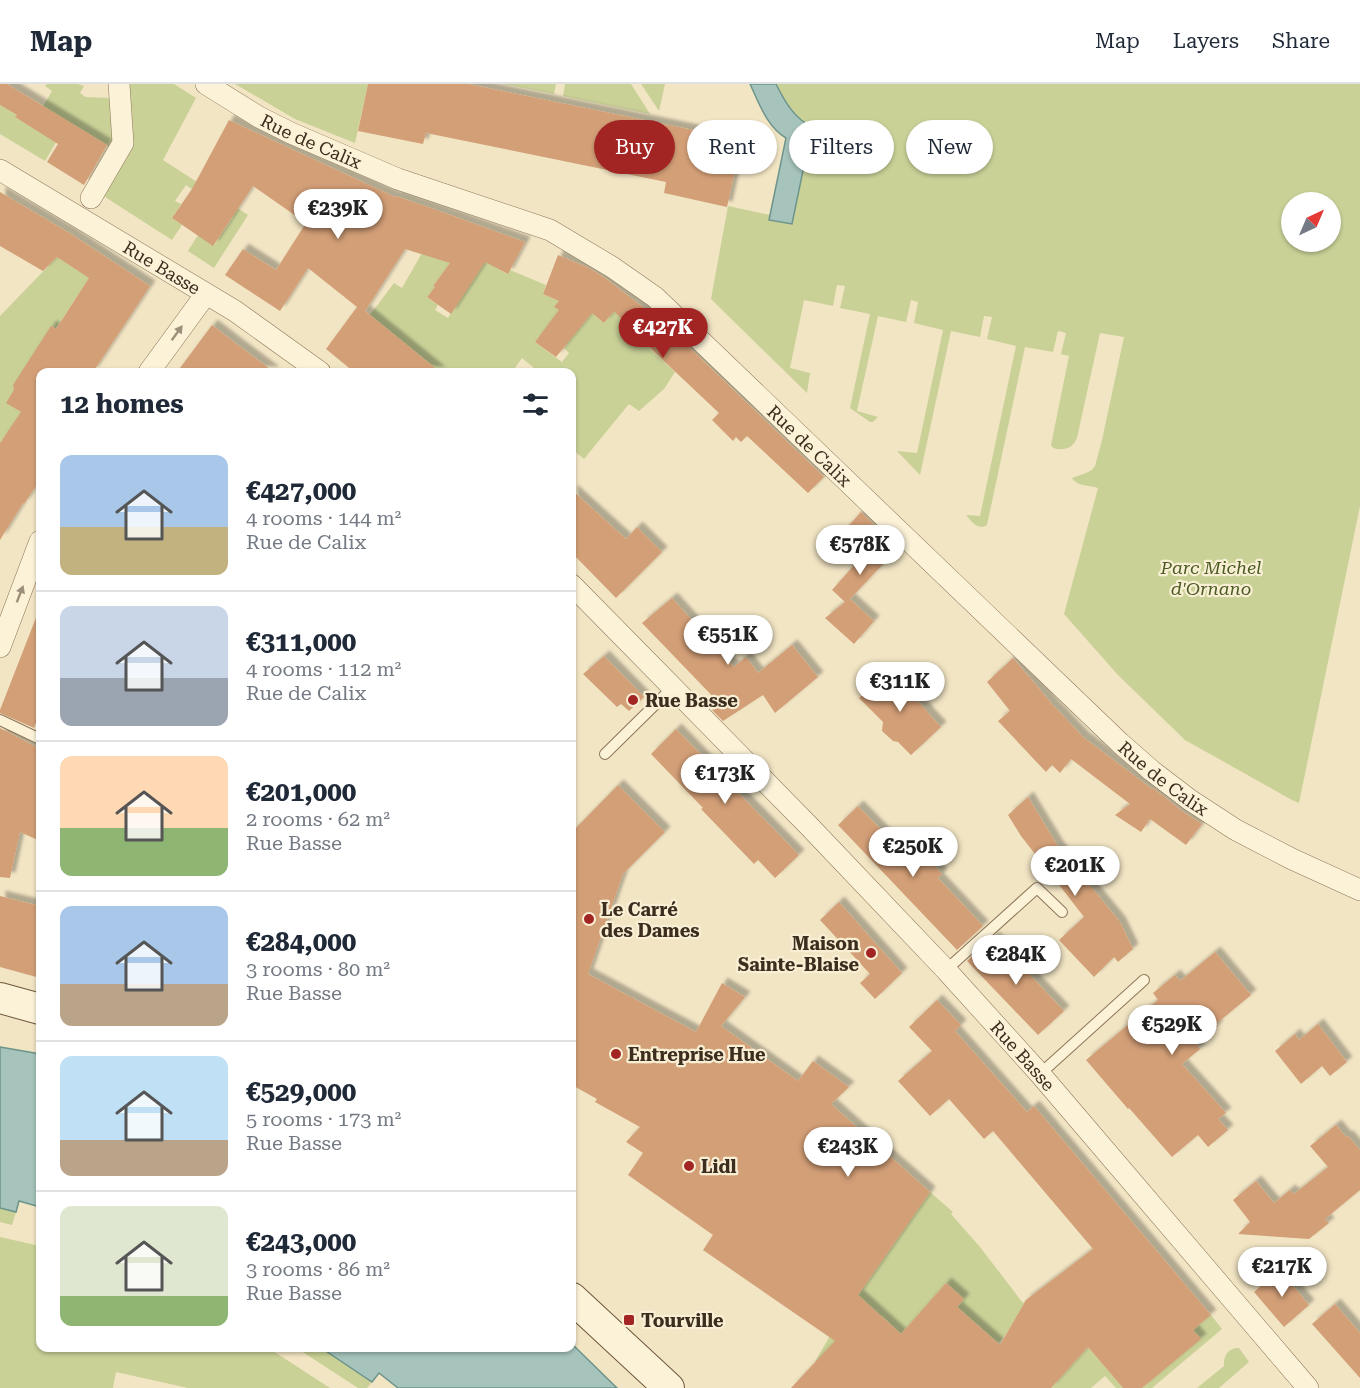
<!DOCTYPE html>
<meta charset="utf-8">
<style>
body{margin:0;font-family:"Roboto Serif",serif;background:#f6f6f7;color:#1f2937;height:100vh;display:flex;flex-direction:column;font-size:22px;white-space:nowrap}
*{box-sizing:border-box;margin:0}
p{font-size:20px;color:#747a83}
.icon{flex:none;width:33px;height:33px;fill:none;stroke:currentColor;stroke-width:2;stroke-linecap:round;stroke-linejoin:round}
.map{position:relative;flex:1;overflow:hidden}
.drawer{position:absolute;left:36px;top:284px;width:540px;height:984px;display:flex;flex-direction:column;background:#fff;border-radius:12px;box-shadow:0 2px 4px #0004}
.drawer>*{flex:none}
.banner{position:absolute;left:594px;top:36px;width:570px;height:54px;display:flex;gap:12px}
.needle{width:39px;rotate:44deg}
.tools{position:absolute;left:1281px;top:108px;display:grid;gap:12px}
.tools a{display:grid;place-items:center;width:60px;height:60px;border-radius:50%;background:#fff;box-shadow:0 2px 4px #0004;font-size:30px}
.price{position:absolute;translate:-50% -51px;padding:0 14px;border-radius:21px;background:#fff;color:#222;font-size:20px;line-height:39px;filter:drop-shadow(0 2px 3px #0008)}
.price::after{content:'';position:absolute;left:50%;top:36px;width:18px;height:14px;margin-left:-9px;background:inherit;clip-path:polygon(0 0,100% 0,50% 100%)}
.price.active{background:#a22524;color:#fff}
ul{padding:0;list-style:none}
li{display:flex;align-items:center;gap:18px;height:150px;padding:0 24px}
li+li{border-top:2px solid #e0e1e3}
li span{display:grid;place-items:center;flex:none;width:168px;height:120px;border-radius:12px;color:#555}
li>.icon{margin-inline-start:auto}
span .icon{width:72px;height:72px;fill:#fffc;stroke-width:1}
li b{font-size:26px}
h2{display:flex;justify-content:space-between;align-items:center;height:72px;padding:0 24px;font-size:26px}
.tag{padding:0 21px;border-radius:27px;background:#fff;box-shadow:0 2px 4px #0004;font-size:21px;line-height:54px}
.tag.active{background:#a22524;color:#fff}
header{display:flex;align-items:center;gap:36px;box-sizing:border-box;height:84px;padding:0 30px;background:#fff;border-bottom:2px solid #e0e1e3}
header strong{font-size:28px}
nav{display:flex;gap:33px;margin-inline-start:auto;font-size:21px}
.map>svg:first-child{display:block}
.green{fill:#c9d197;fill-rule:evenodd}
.water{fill:#a6c4bc;stroke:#6c948b;stroke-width:1.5}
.building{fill:#d39f77;filter:url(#shadow)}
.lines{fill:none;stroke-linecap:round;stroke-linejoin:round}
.lane-casing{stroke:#8e7659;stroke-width:12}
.street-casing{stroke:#8e7659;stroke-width:22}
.secondary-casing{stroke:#70573c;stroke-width:32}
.lane{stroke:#fbf2d8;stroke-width:10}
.street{stroke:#fbf2d8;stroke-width:21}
.secondary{stroke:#fbf2d8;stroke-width:30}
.oneway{fill:#9c907b}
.poi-dot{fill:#a22524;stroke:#f8efd4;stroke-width:2}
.labels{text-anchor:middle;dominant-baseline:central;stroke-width:4.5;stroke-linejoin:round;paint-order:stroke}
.street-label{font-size:18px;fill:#3d2d1e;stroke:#f8efd4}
.park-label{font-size:18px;font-style:italic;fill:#4b5b23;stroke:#f8efd4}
.poi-label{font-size:18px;font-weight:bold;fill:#3d2d1e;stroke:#f8efd4;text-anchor:start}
</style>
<header>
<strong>Map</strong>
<nav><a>Map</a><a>Layers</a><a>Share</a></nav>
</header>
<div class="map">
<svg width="1360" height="1304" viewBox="0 0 1360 1304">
<defs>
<filter id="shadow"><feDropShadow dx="5.5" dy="-5.5" stdDeviation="1.5" flood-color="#0004"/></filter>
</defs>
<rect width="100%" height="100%" fill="#f2e5c4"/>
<g class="green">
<path d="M47,0H78L84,2L80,9L85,13L112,14L114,58L111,64L68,38L45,77L0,50V21L17,31L16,34L27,40H33L52,7L45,2Z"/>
<path d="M128,0H174L196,14L163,76L248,131L214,184L188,167L198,151L214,161L233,133L186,101L175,117L181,120L172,134L182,141L172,156L102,111Z"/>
<path d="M235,0H368L355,59L295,35Z"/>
<path d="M504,0H556L554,10Z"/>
<path d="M565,0H631L650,30L563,12Z"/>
<path d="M641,0H665L659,27Z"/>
<path d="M776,0H1360V422L1299,719L1292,716L1185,656L1118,591L1064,530L1098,404C1089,401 1076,402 1072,394L1086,389L1092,386L1095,382L1102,356L1124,253L1100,249L1077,354C1072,365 1064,367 1053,364L1051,361L1069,272L1061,270L1066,249L1058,247L1053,268L1025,263L987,441C978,447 971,437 966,431L980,432L1016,262L987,255L992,233L984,232L980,253L951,247L920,391L897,367L917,369L943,246L914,239L918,218L911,216L906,238L878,232L857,327L878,333L873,338H870L850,324L870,230L840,224L845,202L837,201L833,222L804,216L790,284L810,289L807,309L711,215L728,122L770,131V136L792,140L812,43C794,33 785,18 776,0ZM1292,118H1330V158H1292Z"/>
<path d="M434,148L496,181L495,183L507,190L510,186L546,201L543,210L559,217L555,223L571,236L583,240L592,229L604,239L627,211L650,265L675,288L664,305L639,327L629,320L584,375L572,365V288H531L534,284L522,274L515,284L520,288H440L370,231L394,199L402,204ZM452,176L463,210L448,234L435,226L438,221L427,213L435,203L433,202ZM546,244L567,260L564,264L569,269L562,278L535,258Z"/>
<path d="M58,172L89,194L7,319L25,331L11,352L7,349L0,359V232Z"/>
<path d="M930,1108L953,1128L951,1130L980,1163L1023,1219L1026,1216L1005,1252L998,1259L957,1223L964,1215L946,1199L901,1250L882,1232L830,1291L815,1278L832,1248Z"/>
<path d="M0,1124L16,1128L12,1141L0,1138Z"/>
<path d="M0,1153L40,1162V1263H267L330,1304H188L116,1288L113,1304H0Z"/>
<path d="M1211,1231L1222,1245L1152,1304H1142L1200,1255L1193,1246Z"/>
<path d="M295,1263H320L372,1298L367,1304H358Z"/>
<path d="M1088,1263L1123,1304H1116L1105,1292L1091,1304H1051Z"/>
<path d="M1239,1264L1249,1278L1219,1304H1197L1224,1282C1223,1272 1228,1264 1239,1264Z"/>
</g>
<g class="water">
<path d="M750,0H776C785,18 794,34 812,43L792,140L769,136L786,54C767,43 759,19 750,0Z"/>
<path d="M0,963L40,970V1123L19,1117L16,1128L0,1124Z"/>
<path d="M572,1260L617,1304H398L379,1289L372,1298L320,1263H572Z"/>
</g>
<g class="building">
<path d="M0,0H7L107,61L84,101L47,78L58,60L15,33L17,31L0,21Z"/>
<path d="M368,0H468L742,56L727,123L664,109L666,98L426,49L423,60L358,47Z"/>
<path d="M229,36L395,113L396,112L445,129L525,158L508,190L485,178L451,230L427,213L435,203L433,202L450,179L405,165L365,227L440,288H354L326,265L357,223L308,184L280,227L225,191L243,165L276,186L306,139L253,102L213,162L172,134L192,105Z"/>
<path d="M0,108L71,150L150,202L93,288H40V396L24,420L23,419L0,456V359L21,328L6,319L14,306L13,301L51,242L56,245L89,194L57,173L43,187L0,162Z"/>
<path d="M558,171L589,184L605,194L652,230L669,244L824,393L808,409L747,352L741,358L736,353L733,357L712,336L719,329L650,264L614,227L604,239L592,229L556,273L535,258L559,226L554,223L559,217L543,210Z"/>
<path d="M212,241L234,258L274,288H177Z"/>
<path d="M572,406L626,455L637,443L662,468L616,514L572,469Z"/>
<path d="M861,428L898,464L850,515L874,537L854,560L825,534L845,518L832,506L864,470L842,449Z"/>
<path d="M672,514L734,583L746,573L758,589L792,561L818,593L775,629L763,611L723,637L712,626L720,620L642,539Z"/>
<path d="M39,526H40V628L34,644L0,629V626Z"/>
<path d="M604,572L644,613L629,627L621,620L617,623L583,590Z"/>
<path d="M1013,574L1053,621L1083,653L1152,705L1153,704L1182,727L1202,740L1186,761L1150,735L1141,748L1115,731L1130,720L1071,675L1060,689L1052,681L1046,688L998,637L1010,627L987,598Z"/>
<path d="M888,586L927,627V628L941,643L911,671L898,658L893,657L882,647L883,638L859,614Z"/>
<path d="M0,644L40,665V757L20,748L10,794L0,793Z"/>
<path d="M676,645L799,771L775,794L758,776L754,780L701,725L703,724L651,670Z"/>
<path d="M618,701L665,748L623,790L588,890L696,948L722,899L745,913L721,942L798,997L813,977L849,1003L831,1020L930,1108L858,1211L901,1250L946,1199L964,1215L957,1223L1000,1261L1026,1216L1093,1165L993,1047L984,1055L949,1015L930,1032L898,997L932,967L909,943L937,916L961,941L955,947L1027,1028L1034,1022L1211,1231L1193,1246L1201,1255L1142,1304H1123L1088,1263L1051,1304H791L835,1257L703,1166L713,1151L628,1091L643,1069L626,1058L640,1043L595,1018L597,1015L572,1001V748Z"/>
<path d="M1028,713L1059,764L1120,838L1133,865L1118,878L1114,873L1094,893L1059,856L1084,833L1021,752L1008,731Z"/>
<path d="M858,722L899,764L909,755L942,790L938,794L983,842L957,866L838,741Z"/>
<path d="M0,812L40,822V894L0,883Z"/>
<path d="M839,818L902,889L875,915L860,899L870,890L820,836Z"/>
<path d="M994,853L1064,927L1038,951L967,877Z"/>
<path d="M1215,868L1251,911L1216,940L1218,942L1196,959L1200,965L1182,980L1226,1029L1218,1035L1228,1046L1208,1063L1198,1051L1172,1073L1129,1024L1128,1025L1086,976L1158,916L1153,909L1175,891L1180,897Z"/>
<path d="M1318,940L1347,978L1330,992L1322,982L1301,1000L1275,967L1295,950L1299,956Z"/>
<path d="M1336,1041L1346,1053L1348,1052L1360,1066V1106L1325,1135L1329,1139L1309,1155L1238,1150L1250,1138L1233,1116L1256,1097L1274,1119L1290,1106L1294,1110L1328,1083L1310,1062Z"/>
<path d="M1280,1186L1309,1221L1284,1243L1254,1208Z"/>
<path d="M1335,1220L1360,1249V1294L1312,1240Z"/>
</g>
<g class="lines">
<defs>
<g id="lane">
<path d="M0,636L40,655"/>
<path d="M605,670L673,603"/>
<path d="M946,886L1037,804L1062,828"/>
<path d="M1040,990L1144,896"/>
</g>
<g id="street">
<path id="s1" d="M206,0L259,33L291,49L398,95L550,146L612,183L655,213L1120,659L1152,687L1190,716L1236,746L1292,775L1360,806"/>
<path id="s2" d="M0,86L235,227L320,288"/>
<path d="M91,114L123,59L119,0"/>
<path d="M149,288L206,210"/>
<path id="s3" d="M572,501L808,741L946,886L1040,990L1308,1304"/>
<path d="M0,563L40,457"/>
</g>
<g id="secondary">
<path d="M0,914L40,925"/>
<path d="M572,1214L669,1304"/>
</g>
</defs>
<use href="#lane" class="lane-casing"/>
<use href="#street" class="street-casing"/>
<use href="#secondary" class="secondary-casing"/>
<use href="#lane" class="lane"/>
<use href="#street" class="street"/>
<use href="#secondary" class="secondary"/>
</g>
<defs><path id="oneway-solid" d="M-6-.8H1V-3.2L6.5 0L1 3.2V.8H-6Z" transform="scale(1.5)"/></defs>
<g class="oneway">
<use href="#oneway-solid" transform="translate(177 249) rotate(-54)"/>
<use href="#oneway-solid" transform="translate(20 510) rotate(-69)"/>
</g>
<g class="poi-dot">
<circle cx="633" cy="616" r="6"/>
<circle cx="589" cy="835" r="6"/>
<circle cx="871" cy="869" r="6"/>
<circle cx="616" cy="970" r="6"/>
<circle cx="689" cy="1082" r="6"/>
<rect x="623" y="1230" width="12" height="12" rx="3"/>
</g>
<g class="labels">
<g class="street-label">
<text stroke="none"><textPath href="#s1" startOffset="120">Rue de Calix</textPath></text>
<text stroke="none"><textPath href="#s2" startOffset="189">Rue Basse</textPath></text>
<text stroke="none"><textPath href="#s1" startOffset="714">Rue de Calix</textPath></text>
<text stroke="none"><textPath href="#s1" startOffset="1200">Rue de Calix</textPath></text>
<text stroke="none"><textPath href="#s3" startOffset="652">Rue Basse</textPath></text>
</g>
<g class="park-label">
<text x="1211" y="483">Parc Michel<tspan x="1211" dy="21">d'Ornano</tspan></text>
</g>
<g class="poi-label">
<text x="645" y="616">Rue Basse</text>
<text x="601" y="825">Le Carré<tspan x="601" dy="21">des Dames</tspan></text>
<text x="859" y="859" text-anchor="end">Maison<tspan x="859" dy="21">Sainte-Blaise</tspan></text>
<text x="628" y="970">Entreprise Hue</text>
<text x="701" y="1082">Lidl</text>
<text x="641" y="1236">Tourville</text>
</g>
</g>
</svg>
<div class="tools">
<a><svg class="needle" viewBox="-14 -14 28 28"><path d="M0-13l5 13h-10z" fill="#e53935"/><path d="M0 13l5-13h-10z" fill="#747a83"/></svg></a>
</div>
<b class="price" style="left:338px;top:156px">€239K</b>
<b class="price active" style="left:663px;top:275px">€427K</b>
<b class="price" style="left:860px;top:492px">€578K</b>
<b class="price" style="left:728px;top:582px">€551K</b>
<b class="price" style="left:900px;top:629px">€311K</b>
<b class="price" style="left:725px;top:721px">€173K</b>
<b class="price" style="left:913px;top:794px">€250K</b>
<b class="price" style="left:1075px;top:813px">€201K</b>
<b class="price" style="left:1016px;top:902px">€284K</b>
<b class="price" style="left:1172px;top:972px">€529K</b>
<b class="price" style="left:848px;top:1094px">€243K</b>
<b class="price" style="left:1282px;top:1214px">€217K</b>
<div class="banner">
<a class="tag active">Buy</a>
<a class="tag">Rent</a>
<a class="tag">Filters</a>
<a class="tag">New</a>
</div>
<section class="drawer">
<h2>12 homes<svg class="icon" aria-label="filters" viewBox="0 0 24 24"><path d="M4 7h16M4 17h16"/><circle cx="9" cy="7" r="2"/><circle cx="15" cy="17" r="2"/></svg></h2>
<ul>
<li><span style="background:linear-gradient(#a9c7e8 60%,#c2b280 0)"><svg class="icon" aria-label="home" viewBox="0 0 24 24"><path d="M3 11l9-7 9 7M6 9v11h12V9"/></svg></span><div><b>€427,000</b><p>4 rooms · 144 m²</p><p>Rue de Calix</p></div></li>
<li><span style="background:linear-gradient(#c9d6e8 60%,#9aa5b1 0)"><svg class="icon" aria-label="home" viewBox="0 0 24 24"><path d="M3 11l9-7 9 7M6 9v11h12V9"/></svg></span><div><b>€311,000</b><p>4 rooms · 112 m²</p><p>Rue de Calix</p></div></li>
<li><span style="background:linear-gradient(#ffd9b3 60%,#8fb573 0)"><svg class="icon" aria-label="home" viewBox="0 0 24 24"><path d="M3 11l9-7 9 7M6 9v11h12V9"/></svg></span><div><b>€201,000</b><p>2 rooms · 62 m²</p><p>Rue Basse</p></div></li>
<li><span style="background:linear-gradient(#a9c7e8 65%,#b9a48a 0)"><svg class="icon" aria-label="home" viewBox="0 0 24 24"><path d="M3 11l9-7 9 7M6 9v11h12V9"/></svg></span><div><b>€284,000</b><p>3 rooms · 80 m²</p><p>Rue Basse</p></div></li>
<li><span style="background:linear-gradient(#bfe0f5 70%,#b9a48a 0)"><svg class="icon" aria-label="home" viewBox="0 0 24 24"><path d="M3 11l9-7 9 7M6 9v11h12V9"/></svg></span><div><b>€529,000</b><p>5 rooms · 173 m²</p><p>Rue Basse</p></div></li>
<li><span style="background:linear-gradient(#dfe7d0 75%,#8fb573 0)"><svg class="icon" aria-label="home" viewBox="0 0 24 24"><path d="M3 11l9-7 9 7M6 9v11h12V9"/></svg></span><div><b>€243,000</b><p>3 rooms · 86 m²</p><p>Rue Basse</p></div></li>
</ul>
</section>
</div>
